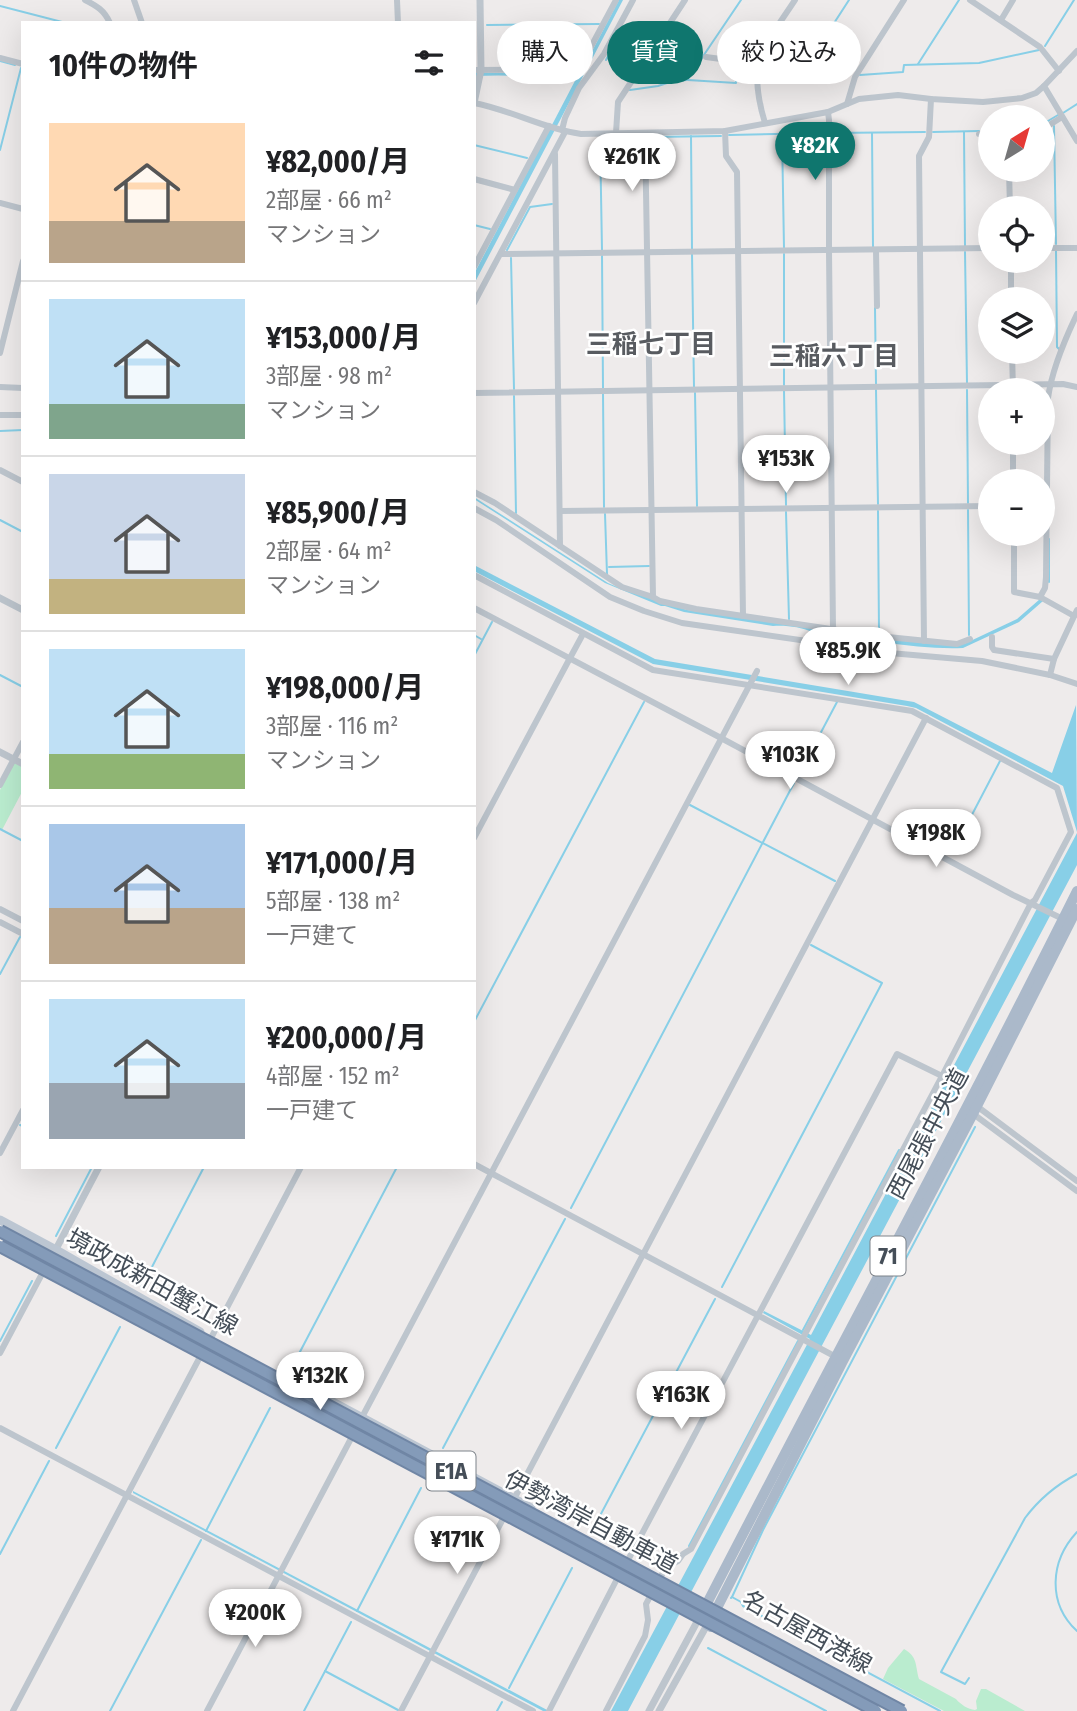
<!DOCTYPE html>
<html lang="ja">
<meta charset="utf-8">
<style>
body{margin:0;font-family:"Fira Sans Condensed","Noto Sans JP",sans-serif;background:#f6f6f6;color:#202124;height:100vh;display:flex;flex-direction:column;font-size:26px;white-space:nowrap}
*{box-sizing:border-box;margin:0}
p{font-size:23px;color:#757577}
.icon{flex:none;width:38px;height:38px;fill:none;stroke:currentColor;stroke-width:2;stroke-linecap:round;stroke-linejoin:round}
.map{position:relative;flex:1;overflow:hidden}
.side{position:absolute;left:21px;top:21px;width:455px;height:1148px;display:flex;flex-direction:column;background:#fff;border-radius:0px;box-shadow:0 7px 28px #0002}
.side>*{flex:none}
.guide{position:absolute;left:497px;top:21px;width:474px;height:63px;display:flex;gap:14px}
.needle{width:46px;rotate:37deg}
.tools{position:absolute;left:978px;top:105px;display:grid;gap:14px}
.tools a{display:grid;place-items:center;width:77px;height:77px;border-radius:50%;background:#fff;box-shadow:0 7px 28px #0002;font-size:35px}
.price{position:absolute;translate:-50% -60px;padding:0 16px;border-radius:24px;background:#fff;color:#222;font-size:23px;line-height:46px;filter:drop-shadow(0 2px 4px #0008)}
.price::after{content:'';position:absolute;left:50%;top:42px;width:21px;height:16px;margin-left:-10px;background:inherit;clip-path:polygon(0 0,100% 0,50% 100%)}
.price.selected{background:#0f766e;color:#fff}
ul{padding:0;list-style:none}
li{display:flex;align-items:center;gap:21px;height:175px;padding:0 28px}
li+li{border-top:2px solid #e0e0e0}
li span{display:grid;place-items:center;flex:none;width:196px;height:140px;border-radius:0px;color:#555}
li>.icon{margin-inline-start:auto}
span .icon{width:84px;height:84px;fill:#fffc;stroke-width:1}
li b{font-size:30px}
h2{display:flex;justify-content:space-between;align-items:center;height:84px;padding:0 28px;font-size:30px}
.pill{padding:0 24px;border-radius:32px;background:#fff;box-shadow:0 7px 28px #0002;font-size:24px;line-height:63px}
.pill.selected{background:#0f766e;color:#fff}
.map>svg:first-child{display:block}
.green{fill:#baeccf}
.water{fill:#88cfe7}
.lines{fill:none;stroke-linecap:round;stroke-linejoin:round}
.stream{stroke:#88cfe7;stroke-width:2}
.minor{stroke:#bdc5cd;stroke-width:6}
.tertiary{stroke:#bdc5cd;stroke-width:7}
.secondary{stroke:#bcc6d2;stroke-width:9}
.primary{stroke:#abb9ca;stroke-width:10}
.motorway-bridge-casing{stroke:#7086a5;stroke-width:14;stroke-linecap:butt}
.motorway-bridge{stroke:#849bb9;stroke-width:10}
.labels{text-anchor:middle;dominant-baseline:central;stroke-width:5;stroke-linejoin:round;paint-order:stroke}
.shield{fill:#fff;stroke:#7d838a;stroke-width:2}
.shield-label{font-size:23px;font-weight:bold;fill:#454e58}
.street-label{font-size:24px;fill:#454e58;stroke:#fff}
.neighbourhood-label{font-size:26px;font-weight:bold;fill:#585b60;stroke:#fff}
</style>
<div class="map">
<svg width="1077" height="1711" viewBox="0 0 1077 1711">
<rect width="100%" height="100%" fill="#eeebeb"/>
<g class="green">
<path d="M14,763L23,767V790L2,830L0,829V790Z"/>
<path d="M904,1649C918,1657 915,1665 919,1679L956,1699C961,1705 968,1709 975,1710L977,1709L976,1701L981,1689H986L1025,1711H944L883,1679L888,1668Z"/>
</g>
<g class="water">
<path d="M619,0H623L474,284V274L577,77L575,74L474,76V73L581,72Z"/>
<path d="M474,497L608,583L622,589L687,610L964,644L1017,619L1040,599L1043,601L1019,622L963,648C916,650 860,638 812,632C801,627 786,625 773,626L684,612L665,606H661L605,583L474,499Z"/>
<path d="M474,565L655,659L914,702L1052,773L1076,705L1077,832L1063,786L916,708L907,706L653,664L474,571Z"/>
<path d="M1077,833V865L628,1711H611L810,1339L763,1313L764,1311L811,1335Z"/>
<path d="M133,1491L549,1711H543L133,1493Z"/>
</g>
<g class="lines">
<g class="stream">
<path d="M0,6L66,23"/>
<path d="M487,25L599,24"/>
<path d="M1045,46L1074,0"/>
<path d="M606,60L620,33"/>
<path d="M0,61L15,65"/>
<path d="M918,64L959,0"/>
<path d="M762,67L823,68"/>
<path d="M805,68L849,0"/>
<path d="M860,75L903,72L904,65L979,63L1039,50"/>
<path d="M688,80L736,83L738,64L740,65"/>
<path d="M630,90L658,86L673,81L687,80L741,0"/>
<path d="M1063,113L1077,104"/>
<path d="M1043,124L1058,115"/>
<path d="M1054,126L1056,244"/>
<path d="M933,132L979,131"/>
<path d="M964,132L965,246"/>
<path d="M832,133L925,132"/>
<path d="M872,133L873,247"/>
<path d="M782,134L784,248"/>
<path d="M729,135L825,133"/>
<path d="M691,136L692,250"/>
<path d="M651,137L721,136"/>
<path d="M474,145L527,158"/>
<path d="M0,150L21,68"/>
<path d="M474,225L490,229"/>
<path d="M507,250L530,207L552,204"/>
<path d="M602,250L600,137H641"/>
<path d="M1056,251L1057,347L1059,349"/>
<path d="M965,252L967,383"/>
<path d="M692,254L694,387"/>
<path d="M784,254V385"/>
<path d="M602,256L603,388"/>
<path d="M511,258L514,389"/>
<path d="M875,308L876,384"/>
<path d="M876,390L878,504"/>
<path d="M967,390L968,503"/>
<path d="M784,391L786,505"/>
<path d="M603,393L604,507"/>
<path d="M695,393L697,506"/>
<path d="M514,396L516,513"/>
<path d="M0,431L23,430"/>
<path d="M968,510L969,635"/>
<path d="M878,511L879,632"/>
<path d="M786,512L789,619"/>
<path d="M605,514L607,574"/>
<path d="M0,520L23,532"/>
<path d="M609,567L649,566"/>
<path d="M1049,582V539"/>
<path d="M474,635L481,639"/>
<path d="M474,656L492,622"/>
<path d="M0,675L23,687"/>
<path d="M800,772L837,702"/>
<path d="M690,805L835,881"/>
<path d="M0,829L23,841"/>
<path d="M952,853L1000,761"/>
<path d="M0,974L20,937"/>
<path d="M474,1022L644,702"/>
<path d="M20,1125L23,1126"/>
<path d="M571,1208L794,783"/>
<path d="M56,1236L92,1167"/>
<path d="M722,1287L882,983L811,945"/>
<path d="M141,1288L204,1167"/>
<path d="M803,1330L899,1150"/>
<path d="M0,1341L32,1281"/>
<path d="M292,1367L397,1167"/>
<path d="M56,1448L120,1327"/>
<path d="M443,1448L565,1219"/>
<path d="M594,1527L715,1299"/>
<path d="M206,1531L270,1408"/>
<path d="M1077,1532C1050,1561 1047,1603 1077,1631"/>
<path d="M689,1546L798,1341"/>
<path d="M0,1554L49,1461"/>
<path d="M732,1597L763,1530L975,1127"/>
<path d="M731,1598L732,1597L741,1602L743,1606L940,1711"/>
<path d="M357,1611L421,1488"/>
<path d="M708,1648L826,1711"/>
<path d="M325,1671L398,1710"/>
<path d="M969,1678L965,1684L941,1672L1025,1518C1040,1498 1056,1485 1077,1474"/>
<path d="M509,1688L572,1568"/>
<path d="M110,1711L201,1540"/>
<path d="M304,1711L351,1622"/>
<path d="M497,1711L502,1702"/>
</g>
<g class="minor">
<path d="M85,0C97,6 104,10 110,23"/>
<path d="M134,0L142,23"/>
<path d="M397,0L398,23"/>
<path d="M970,0L1040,47L1059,71"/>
<path d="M1001,20L1013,0"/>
<path d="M706,57L758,64"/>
<path d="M0,58L23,64"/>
<path d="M474,70L579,69L616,0"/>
<path d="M1044,86L1077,141"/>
<path d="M474,103C511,110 544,129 581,134L725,131L828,112L859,99L898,95L931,99L983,102L1022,98L1036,93L1044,86L1077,51"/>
<path d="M847,104L855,77L904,0"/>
<path d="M828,112L829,120V251L833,630"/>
<path d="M765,123C758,100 753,72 762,49L795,0"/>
<path d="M1043,129L1062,117"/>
<path d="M562,130L565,118L579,88L604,54L633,0"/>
<path d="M725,131L726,156L737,172L743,616"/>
<path d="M616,133L618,102L685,0"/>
<path d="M645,133L653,597"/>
<path d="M979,134H990"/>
<path d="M555,154L560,546"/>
<path d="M1009,170L1010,208"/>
<path d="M474,179L515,190"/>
<path d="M0,203L23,209"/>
<path d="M1043,248H1077"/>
<path d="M876,250L877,306"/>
<path d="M501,254L990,248"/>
<path d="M1011,261V299"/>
<path d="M474,267L549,126"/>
<path d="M474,303L565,132"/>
<path d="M1012,352L1013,390"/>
<path d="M0,353L23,261"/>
<path d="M0,387L23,388"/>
<path d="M474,393L1063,384L1077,387"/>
<path d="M0,415H23"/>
<path d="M1013,443V481"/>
<path d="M0,470L23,482"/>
<path d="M474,492L495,503L622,587L653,597L660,601L696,609L878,636L957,644L970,639"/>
<path d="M474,508L496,520L610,597L644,611L682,623L890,653L982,661L1050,675L1077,684"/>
<path d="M560,511L990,506"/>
<path d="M1014,534V592L1040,597L1074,616"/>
<path d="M474,575L653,670L912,711L1057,788L1071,832L1035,900L1031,903L942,1076L691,1549L683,1554L678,1561L666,1567L646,1604L648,1620L645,1636L606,1711"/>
<path d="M1040,597L1045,588L1046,577L1048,398C1052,369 1064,341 1077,314"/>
<path d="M474,608L721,738L1013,895L1063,919"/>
<path d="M992,637V647L994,650L1054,659"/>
<path d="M924,641L919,156L929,137L931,99"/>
<path d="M570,658L583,634"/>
<path d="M1050,675L1054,659L1077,610"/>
<path d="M0,785L23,742"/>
<path d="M474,838L570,658"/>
<path d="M0,909L23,921"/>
<path d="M0,922L23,934"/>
<path d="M974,1104L1077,1181"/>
<path d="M972,1113L1077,1191"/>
<path d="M0,1153L23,1110"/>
<path d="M474,1164L838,1358"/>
<path d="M211,1338L301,1167"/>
<path d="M0,1353L43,1272"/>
<path d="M360,1421L757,671"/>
<path d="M0,1428L533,1711"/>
<path d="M514,1499L926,718"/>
<path d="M628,1560L897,1054L942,1076"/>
<path d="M13,1711L201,1355"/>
<path d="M207,1711L355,1431"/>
<path d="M401,1711L504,1517"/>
<path d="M549,1711L618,1577"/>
</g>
<g class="tertiary">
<path d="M474,103L481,70L480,0"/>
<path d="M0,598L23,610"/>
<path d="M0,752L23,764"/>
<path d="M44,1272L99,1167"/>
<path d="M649,1711L698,1620"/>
<path d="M659,1711L707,1625"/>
</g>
<g class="secondary">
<path d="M0,1220L56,1250L200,1332"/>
<path d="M284,1376L531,1508"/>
</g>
<g class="primary">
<path d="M702,1613C826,1372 956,1134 1077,891"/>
<path d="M711,1627L707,1625L717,1608L843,1361L973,1114L1077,909"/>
</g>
<defs>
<g id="motorway-bridge">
<path d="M0,1231L902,1711"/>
<path d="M0,1246L876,1711"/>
</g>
</defs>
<use href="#motorway-bridge" class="motorway-bridge-casing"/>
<use href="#motorway-bridge" class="motorway-bridge"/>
</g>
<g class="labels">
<g class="shield">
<rect x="870.5" y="1236.5" width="35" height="39" rx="5"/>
<rect x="426.5" y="1451.5" width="49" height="39" rx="5"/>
</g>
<g class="shield-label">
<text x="888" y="1256">71</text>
<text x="451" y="1471">E1A</text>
</g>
<g class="street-label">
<text transform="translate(928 1134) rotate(-62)">西尾張中央道</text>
<text transform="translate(152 1282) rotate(29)">境政成新田蟹江線</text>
<text transform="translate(591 1522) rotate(28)">伊勢湾岸自動車道</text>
<text transform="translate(807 1632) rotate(29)">名古屋西港線</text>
</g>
<g class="neighbourhood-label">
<text x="651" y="344">三稲七丁目</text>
<text x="834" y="356">三稲六丁目</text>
</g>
</g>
</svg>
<div class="tools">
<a><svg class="needle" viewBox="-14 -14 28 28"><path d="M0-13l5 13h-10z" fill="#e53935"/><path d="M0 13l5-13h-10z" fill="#757577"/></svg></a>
<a><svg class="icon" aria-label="locate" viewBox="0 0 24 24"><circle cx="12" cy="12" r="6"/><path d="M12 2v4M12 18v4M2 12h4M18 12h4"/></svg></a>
<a><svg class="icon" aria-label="layers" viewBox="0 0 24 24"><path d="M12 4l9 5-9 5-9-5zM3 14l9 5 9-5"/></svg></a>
<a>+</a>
<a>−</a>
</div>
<b class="price selected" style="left:815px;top:182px">¥82K</b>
<b class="price" style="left:632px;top:193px">¥261K</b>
<b class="price" style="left:786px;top:495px">¥153K</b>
<b class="price" style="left:848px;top:687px">¥85.9K</b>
<b class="price" style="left:790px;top:791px">¥103K</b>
<b class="price" style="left:936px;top:869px">¥198K</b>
<b class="price" style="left:320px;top:1412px">¥132K</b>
<b class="price" style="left:681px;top:1431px">¥163K</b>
<b class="price" style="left:457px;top:1576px">¥171K</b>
<b class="price" style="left:255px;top:1649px">¥200K</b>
<div class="guide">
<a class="pill">購入</a>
<a class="pill selected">賃貸</a>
<a class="pill">絞り込み</a>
</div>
<section class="side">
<h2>10件の物件<svg class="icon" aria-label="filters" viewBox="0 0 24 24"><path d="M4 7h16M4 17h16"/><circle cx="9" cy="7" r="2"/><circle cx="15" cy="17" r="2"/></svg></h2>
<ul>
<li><span style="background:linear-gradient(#ffd9b3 70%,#b9a48a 0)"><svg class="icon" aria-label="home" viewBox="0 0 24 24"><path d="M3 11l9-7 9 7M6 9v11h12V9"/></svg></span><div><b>¥82,000/月</b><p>2部屋 · 66 m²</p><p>マンション</p></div></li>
<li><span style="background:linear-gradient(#bfe0f5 75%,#7fa58c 0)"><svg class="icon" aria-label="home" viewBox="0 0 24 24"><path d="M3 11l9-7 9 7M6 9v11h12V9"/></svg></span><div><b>¥153,000/月</b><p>3部屋 · 98 m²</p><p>マンション</p></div></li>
<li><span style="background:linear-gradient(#c9d6e8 75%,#c2b280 0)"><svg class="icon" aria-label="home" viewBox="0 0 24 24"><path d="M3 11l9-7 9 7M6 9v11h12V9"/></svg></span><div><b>¥85,900/月</b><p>2部屋 · 64 m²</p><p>マンション</p></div></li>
<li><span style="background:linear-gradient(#bfe0f5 75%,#8fb573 0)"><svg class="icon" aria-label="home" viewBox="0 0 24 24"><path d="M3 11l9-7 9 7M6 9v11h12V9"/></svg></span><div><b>¥198,000/月</b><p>3部屋 · 116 m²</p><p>マンション</p></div></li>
<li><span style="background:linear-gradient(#a9c7e8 60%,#b9a48a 0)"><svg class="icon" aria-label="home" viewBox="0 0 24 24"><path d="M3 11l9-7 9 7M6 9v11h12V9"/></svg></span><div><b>¥171,000/月</b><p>5部屋 · 138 m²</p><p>一戸建て</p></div></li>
<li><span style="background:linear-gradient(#bfe0f5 60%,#9aa5b1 0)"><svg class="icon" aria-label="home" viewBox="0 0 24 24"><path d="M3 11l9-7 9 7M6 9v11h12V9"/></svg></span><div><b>¥200,000/月</b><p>4部屋 · 152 m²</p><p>一戸建て</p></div></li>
</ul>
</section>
</div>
